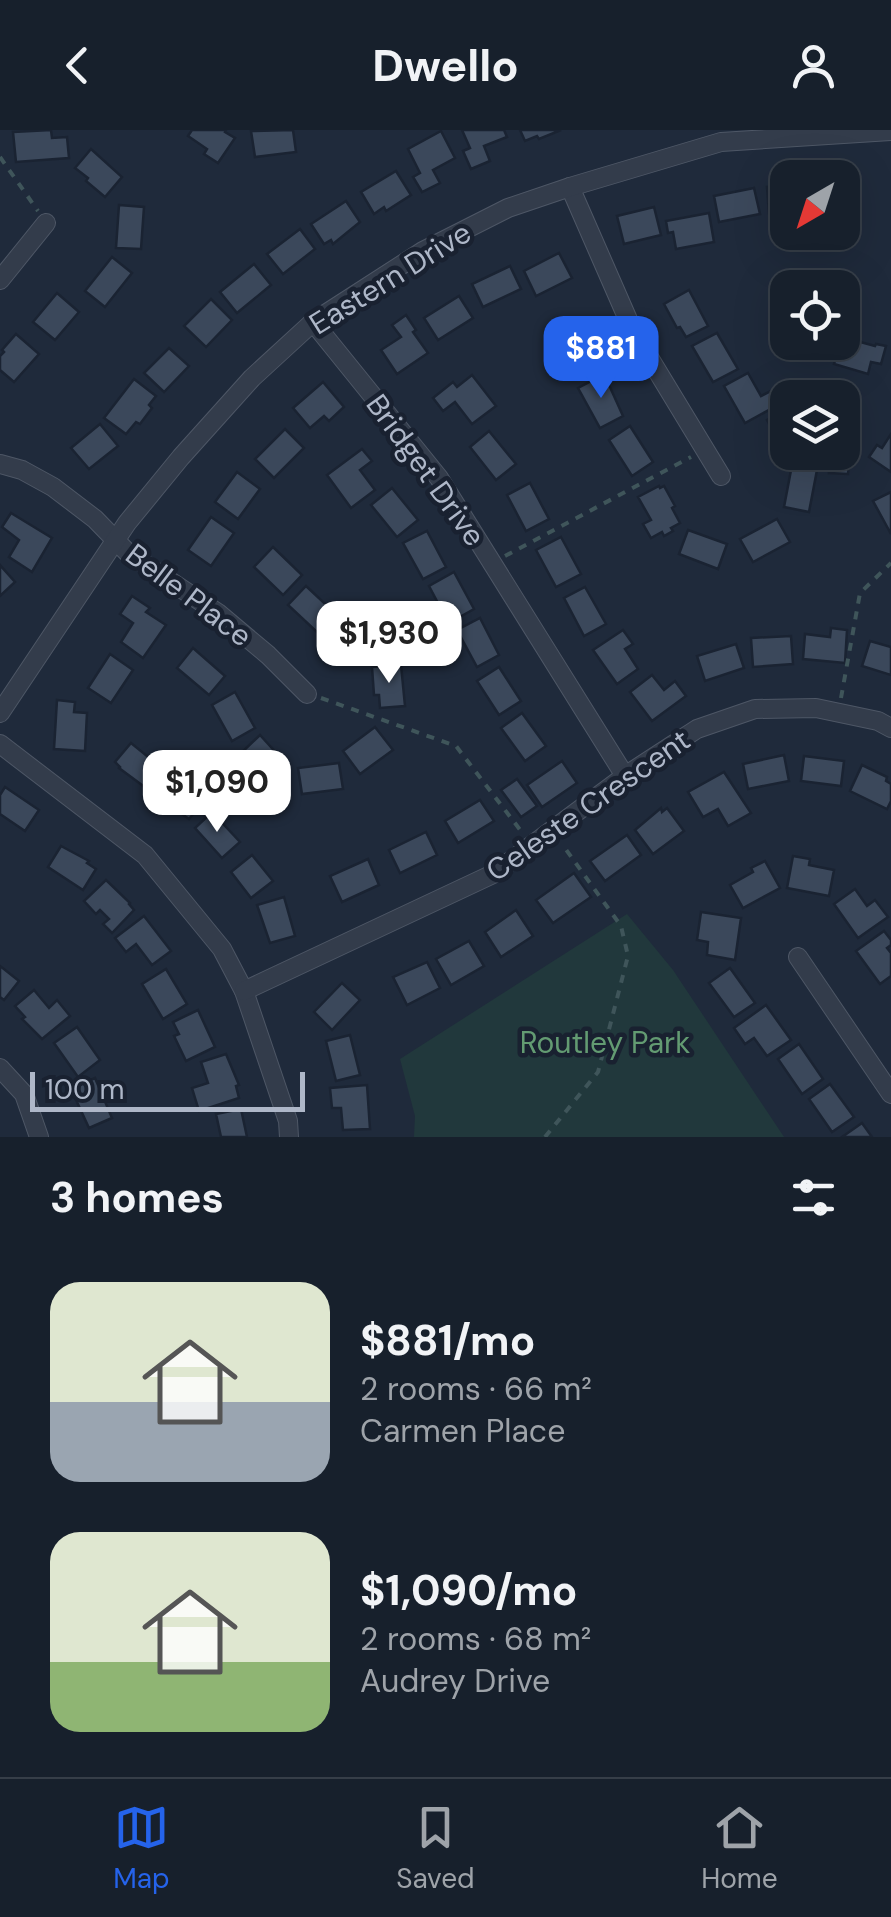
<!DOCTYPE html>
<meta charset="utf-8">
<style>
body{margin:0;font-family:"DM Sans",sans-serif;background:#242d38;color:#f1f3f6;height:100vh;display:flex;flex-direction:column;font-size:38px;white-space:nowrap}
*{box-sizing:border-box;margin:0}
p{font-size:32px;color:#9ea3a9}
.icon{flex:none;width:55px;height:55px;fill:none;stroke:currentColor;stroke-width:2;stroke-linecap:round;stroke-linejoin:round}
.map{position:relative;height:1007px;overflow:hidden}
.sheet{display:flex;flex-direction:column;background:#17202c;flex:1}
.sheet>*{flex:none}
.needle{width:65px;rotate:219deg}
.fabs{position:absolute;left:770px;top:30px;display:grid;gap:20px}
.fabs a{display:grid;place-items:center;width:90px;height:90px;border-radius:20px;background:#17202c;box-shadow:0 10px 40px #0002,0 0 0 2px #363e48;font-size:50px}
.scale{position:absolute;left:30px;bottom:25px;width:275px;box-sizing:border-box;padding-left:10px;border:5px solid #aeb7c8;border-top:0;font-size:28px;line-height:35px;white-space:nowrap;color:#aeb7c8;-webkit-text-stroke:8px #192130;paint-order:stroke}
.price{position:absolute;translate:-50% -85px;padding:0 22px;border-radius:20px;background:#fff;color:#222;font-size:32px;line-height:65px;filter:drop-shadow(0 2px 5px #0008)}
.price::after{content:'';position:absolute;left:50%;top:60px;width:30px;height:22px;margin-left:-15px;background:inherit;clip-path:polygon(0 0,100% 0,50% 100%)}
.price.active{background:#2563eb;color:#fff}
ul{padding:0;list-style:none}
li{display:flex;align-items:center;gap:30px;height:250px;padding:0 50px}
li span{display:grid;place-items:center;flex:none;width:280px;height:200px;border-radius:30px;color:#555}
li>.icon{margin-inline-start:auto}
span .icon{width:120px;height:120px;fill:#fffc;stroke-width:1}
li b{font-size:42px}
h2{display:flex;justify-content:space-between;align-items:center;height:120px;padding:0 50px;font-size:42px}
header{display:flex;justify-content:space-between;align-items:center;height:130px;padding:0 50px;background:#17202c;font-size:45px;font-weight:700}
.menu{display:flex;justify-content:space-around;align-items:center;height:140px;border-top:2px solid #363e48;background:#17202c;font-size:28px;color:#9ea3a9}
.menu a{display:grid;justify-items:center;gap:5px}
.menu .active{color:#2563eb}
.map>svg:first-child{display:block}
.green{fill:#21383c}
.building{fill:#3b485b;stroke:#1a2332;stroke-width:2.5}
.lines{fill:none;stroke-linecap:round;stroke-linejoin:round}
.minor-casing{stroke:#4e5766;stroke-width:20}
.path{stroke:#3f555a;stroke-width:4;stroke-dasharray:8 8;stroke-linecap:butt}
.minor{stroke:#333c4b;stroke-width:18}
.labels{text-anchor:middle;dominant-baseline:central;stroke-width:9;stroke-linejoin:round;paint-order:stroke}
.street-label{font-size:30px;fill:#aeb7c8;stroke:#192130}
.park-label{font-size:30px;fill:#639b72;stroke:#192130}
</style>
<header><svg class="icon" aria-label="back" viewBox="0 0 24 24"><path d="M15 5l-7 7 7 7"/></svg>Dwello<svg class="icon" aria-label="person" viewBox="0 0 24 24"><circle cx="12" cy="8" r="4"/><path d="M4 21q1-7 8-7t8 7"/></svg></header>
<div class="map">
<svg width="891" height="1007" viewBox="0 0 891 1007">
<rect width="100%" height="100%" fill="#1f2a3b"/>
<path class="green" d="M627,784L673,840L784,1007H414L415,986L400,929Z"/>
<g class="building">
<path d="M51,0L52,8L67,7L69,28L16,32L13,2Z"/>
<path d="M192,0H226L225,2L235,8L218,33L204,24L207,19L188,6Z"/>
<path d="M293,0L296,22L255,27L251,1Z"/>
<path d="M462,0H504L507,7L484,16L490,31L471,39L463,21L470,18Z"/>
<path d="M520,0H561L539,9L537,6L525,11Z"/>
<path d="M441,1L455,28L433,40L440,53L422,62L413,47L420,43L408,19Z"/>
<path d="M91,19L122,47L105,67L86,51L88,48L75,38Z"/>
<path d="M396,41L411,65L386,81L384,77L374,84L361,62Z"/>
<path d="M842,55H857L858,83H842Z"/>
<path d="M788,56V81L769,83L767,57Z"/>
<path d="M754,58L760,84L719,92L714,66Z"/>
<path d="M346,71L360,92L333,114L331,110L324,114L311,94Z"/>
<path d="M119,75L144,77L141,119L116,118Z"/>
<path d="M654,77L661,105L624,114L617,86Z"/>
<path d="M709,83L714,112L676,119L673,102L668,103L666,91Z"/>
<path d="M300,99L315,119L283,144L267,124Z"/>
<path d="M559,123L572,148L536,166L524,141Z"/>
<path d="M112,127L132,143L105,177L85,161Z"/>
<path d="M254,134L271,155L237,183L220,162Z"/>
<path d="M510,136L521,159L483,177L472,154Z"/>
<path d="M815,141L822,158H791L789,153Z"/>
<path d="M689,160L708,196L686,207L680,197L677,198L664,174Z"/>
<path d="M57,163L79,182L55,210L33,192Z"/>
<path d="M459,166L473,188L438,210L424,188Z"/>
<path d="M211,169L232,190L206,217L184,196Z"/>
<path d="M406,185L416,200L413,202L428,223L397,244L381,220L401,207L392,195Z"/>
<path d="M577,193L591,217L588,218L595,231L566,247L558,232L565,228L553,206Z"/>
<path d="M717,203L738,239L713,252L692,216Z"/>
<path d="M16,204L39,224L14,252L0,240V226L4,222L2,220Z"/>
<path d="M842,207L875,216L876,214L886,216L881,234L871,232L868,244L834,234Z"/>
<path d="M169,218L189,236L164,262L144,243Z"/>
<path d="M748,243L761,266L771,261L778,275L745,293L724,256Z"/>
<path d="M472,245L496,276L472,294L455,272L443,281L433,268L453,252L457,257Z"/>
<path d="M601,246L602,248L605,246L623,286L600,298L578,258Z"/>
<path d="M134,249L156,266L149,275L152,278L140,294L136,292L126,304L104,288Z"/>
<path d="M323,252L344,277L329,291L324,286L310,298L293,278Z"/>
<path d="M788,279V322H796L787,327L767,290Z"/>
<path d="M100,294L118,316L89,339L71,318Z"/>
<path d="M630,296L653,332L632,346L609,310Z"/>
<path d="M285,299L304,318L274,348L255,329Z"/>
<path d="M489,301L516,334L496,350L470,317Z"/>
<path d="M891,304V342L869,327L877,315L882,318Z"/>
<path d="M842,317L850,318L848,344L829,343L831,322H842Z"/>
<path d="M362,319L372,331L360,340L375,360L351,378L327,345Z"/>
<path d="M792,335L817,340L809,382L784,377Z"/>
<path d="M237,342L260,359L238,389L215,372Z"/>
<path d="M530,353L549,389L526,401L507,365Z"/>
<path d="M659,356L660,358L664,356L675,376L672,378L680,393L671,398L673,401L664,406L662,402L651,408L643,394L651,390L638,367Z"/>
<path d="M392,358L418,390L397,407L371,375Z"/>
<path d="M891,362V404L873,371Z"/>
<path d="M11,383L52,408L32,442L9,427L19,410L2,397Z"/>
<path d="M211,387L234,403L211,436L188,420Z"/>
<path d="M777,389L790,412L753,432L740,409Z"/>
<path d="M688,400L727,414L718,439L679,424Z"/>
<path d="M427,401L446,437L423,449L403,413Z"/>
<path d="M561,407L581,444L556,457L536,420Z"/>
<path d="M273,417L302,445L283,465L254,437Z"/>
<path d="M0,435L15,452L0,466Z"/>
<path d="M454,442L474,479L440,498L431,482L440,477L429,456Z"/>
<path d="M306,456L336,484L318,503L288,475Z"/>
<path d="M585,457L606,494L584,506L564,468Z"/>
<path d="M132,466L150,478L146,482L166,495L143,528L121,512L133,493L120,484Z"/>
<path d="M356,482L387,513L367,532L336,502Z"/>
<path d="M480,488L499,525L477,537L457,500Z"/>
<path d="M831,498L847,500L845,533L803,529L805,504L830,507Z"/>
<path d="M623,500L633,514L625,519L638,539L617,554L593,520Z"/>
<path d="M791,506L793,534L753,537L751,508Z"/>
<path d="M870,511L891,517V545L862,536Z"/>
<path d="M736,514L744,538L705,551L697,526Z"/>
<path d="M193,518L225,546L209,565L177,538Z"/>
<path d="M110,524L133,540L111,573L88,558Z"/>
<path d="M401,535L405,576L380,578L379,565H374L372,537Z"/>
<path d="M499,537L521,571L499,585L477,551Z"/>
<path d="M652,545L664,560L675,551L686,566L652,591L630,562Z"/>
<path d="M235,562L255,598L232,611L212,575Z"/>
<path d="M57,570L75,572L74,582L87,583L85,621L54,619Z"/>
<path d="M522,583L546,616L525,631L501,598Z"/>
<path d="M375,597L393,620L360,644L343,621Z"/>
<path d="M260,605L279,626L276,629L284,638L267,655L239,625Z"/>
<path d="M131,613L163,639L146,658L119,638L120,637L115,632Z"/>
<path d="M784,625L789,651L748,659L743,634Z"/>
<path d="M804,626L844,631L841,656L801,651Z"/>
<path d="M562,631L577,653L542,677L527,655Z"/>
<path d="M339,633L343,659L302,664L298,638Z"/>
<path d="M862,635L887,647L886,651L891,654V671L887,679L850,661Z"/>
<path d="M724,642L751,683L728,696L718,679L703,687L688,662Z"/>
<path d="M171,643L205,670L189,689L165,672L167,670L156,662Z"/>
<path d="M517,649L537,676L521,687L501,660Z"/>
<path d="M5,657L39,680L25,701L0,684V665Z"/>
<path d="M480,670L494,691L458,713L445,691Z"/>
<path d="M661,678L662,682L667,678L684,701L653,724L635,700Z"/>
<path d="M212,682L240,712L222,728L195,698Z"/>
<path d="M426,702L437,725L400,743L389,720Z"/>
<path d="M627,705L641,725L605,751L590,731Z"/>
<path d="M61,716L89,731L87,733L96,739L83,760L48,737Z"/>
<path d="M252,725L273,751L251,768L231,742Z"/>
<path d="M793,726L810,729L809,735L834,740L829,766L787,758Z"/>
<path d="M368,729L379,755L342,772L330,746Z"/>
<path d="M765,731L780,758L743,778L730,755L753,742L751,738Z"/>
<path d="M574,743L591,767L553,793L536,770Z"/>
<path d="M106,750L130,773L129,774L134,780L112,803L103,794L109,789L100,780L96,784L84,771Z"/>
<path d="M855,759L867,776L875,770L888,787L858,808L834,774Z"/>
<path d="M284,767L295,806L270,813L257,775Z"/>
<path d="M516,780L533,806L501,827L485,802Z"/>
<path d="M701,782L741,788L735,830L707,825L708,812L697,810Z"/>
<path d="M144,786L171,821L152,835L136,814L126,822L115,808Z"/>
<path d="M884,801L891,810V815L887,818L891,823V846L880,854L856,821Z"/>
<path d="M469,811L484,836L451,855L436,829Z"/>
<path d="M427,832L440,858L407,875L393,847Z"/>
<path d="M0,836L19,851L4,870L0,867Z"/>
<path d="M730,838L755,873L734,887L709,853Z"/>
<path d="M166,839L187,874L163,889L142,854Z"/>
<path d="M342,853L360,870L332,900L314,882Z"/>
<path d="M34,860L49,878L57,870L70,886L42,909L22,889L25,887L15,876Z"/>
<path d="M766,875L791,910L767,926L754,908L745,914L734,898Z"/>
<path d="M198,880L215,917L186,931L174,906L179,904L173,892Z"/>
<path d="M77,897L100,930L78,947L54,913Z"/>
<path d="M350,905L360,945L336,951L326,911Z"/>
<path d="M799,914L823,949L802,964L778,929Z"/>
<path d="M226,924L239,955L236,956L239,968L199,981L192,958L208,953L201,932Z"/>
<path d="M95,948L112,988L89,998L71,959Z"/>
<path d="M830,954L854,987L832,1002L809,969Z"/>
<path d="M367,955L370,999L343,1000L341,978H332L330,958Z"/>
<path d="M241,979L247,1007H221L216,984Z"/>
<path d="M862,993L872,1007H842Z"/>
</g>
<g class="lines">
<defs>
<g id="minor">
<path d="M570,57L633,201L721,346"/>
<path d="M0,150L46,93"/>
<path d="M313,192L439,348L625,646"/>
<path d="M0,334L22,340L53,357L95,389L128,423L218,483L268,525L307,564"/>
<path d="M0,583L127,393L181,327L252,248L313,192L423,121L508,78L570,57L721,12L891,1"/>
<path d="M0,614L145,725L222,819L244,861L288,991L289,1007"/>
<path d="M798,827L891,964"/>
<path d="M244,861L493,744L625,646L697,599L755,579L816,578L878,591L891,598"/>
<path d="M0,938L24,964L39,1007"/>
</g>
</defs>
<use href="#minor" class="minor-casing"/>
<g class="path">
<path d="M0,27L38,81"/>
<path d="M505,426L691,327"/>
<path d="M321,568L456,616L521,701"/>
<path d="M841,568L860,463L891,433"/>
<path d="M545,1007L598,942L628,826L621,796L562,714"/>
</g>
<use href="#minor" class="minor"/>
</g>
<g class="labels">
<g class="street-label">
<text transform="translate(390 148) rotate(-32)">Eastern Drive</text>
<text transform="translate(426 340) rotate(54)">Bridget Drive</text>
<text transform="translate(189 465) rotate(37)">Belle Place</text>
<text transform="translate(588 675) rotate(-35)">Celeste Crescent</text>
</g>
<g class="park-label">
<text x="605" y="912">Routley Park</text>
</g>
</g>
</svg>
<div class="fabs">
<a><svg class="needle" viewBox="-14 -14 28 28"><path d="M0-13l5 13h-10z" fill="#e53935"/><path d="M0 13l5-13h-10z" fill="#9ea3a9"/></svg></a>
<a><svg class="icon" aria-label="locate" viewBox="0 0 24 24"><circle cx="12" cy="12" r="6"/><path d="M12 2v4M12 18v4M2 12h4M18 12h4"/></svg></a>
<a><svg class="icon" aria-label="layers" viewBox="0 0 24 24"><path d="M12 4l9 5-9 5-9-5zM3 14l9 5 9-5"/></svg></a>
</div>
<div class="scale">100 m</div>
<b class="price active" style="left:601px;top:271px">$881</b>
<b class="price" style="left:389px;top:556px">$1,930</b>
<b class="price" style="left:217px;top:705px">$1,090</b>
</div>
<section class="sheet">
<h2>3 homes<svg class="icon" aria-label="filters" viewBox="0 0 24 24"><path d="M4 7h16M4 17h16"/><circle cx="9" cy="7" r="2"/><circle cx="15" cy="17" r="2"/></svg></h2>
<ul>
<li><span style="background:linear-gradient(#dfe7d0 60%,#9aa5b1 0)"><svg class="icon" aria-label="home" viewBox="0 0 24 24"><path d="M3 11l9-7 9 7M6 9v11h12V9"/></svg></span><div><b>$881/mo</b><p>2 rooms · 66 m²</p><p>Carmen Place</p></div></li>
<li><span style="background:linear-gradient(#dfe7d0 65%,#8fb573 0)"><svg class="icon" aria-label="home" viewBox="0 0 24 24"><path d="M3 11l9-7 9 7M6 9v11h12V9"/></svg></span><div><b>$1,090/mo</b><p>2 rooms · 68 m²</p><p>Audrey Drive</p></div></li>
</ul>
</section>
<nav class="menu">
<a class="active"><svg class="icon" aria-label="map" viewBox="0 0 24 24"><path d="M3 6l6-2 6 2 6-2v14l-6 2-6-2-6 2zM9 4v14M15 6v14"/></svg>Map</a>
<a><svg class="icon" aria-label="saved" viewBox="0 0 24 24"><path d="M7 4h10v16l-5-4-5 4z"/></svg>Saved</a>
<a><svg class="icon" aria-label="home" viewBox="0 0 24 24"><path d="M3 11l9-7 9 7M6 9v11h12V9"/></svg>Home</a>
</nav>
